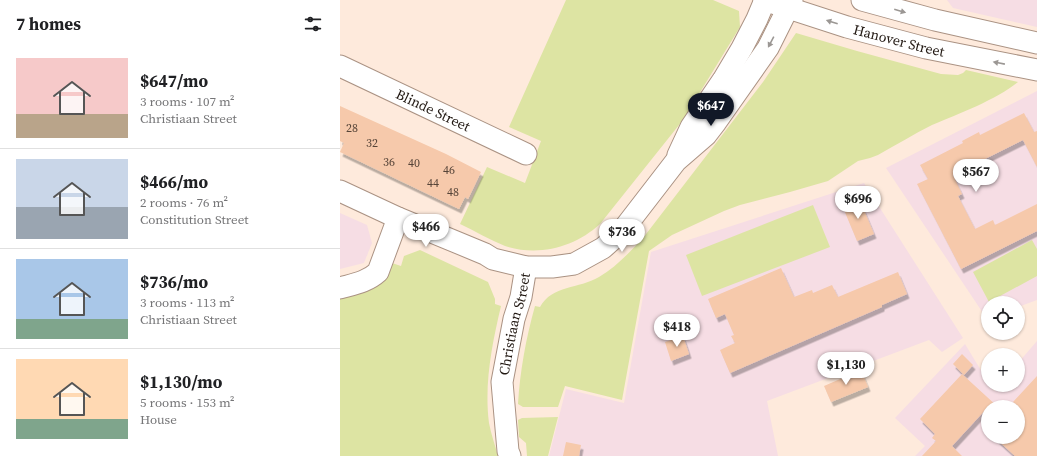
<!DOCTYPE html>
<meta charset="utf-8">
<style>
body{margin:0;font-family:"Source Serif 4",serif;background:#f2f2f2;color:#202124;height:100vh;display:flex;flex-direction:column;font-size:15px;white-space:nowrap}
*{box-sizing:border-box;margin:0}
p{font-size:13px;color:#757577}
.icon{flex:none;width:22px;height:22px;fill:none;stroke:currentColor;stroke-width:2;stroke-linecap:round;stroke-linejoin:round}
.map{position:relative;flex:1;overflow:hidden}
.panel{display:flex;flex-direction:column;background:#fff;width:340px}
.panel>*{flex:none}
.fabs{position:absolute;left:641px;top:296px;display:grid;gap:8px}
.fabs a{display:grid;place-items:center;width:44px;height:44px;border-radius:50%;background:#fff;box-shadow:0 1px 3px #0004;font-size:20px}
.price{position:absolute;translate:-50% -34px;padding:0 9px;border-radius:14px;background:#fff;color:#222;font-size:13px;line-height:26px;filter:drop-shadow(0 1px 2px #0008)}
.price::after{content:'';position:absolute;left:50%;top:24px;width:12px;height:9px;margin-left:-6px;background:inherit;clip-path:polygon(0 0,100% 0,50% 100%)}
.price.active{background:#111827;color:#fff}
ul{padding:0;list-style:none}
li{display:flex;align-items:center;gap:12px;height:100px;padding:0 16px}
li+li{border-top:1px solid #e0e0e0}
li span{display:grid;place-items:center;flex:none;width:112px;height:80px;border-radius:0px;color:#555}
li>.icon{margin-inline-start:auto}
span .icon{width:48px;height:48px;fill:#fffc;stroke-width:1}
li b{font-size:17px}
h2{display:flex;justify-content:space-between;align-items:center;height:48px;padding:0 16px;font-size:17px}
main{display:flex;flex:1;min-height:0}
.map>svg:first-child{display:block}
.education{fill:#f6dde4;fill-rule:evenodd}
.green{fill:#dde4a3}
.building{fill:#f6c9ab;filter:url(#shadow)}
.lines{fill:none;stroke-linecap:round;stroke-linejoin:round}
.minor-casing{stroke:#aa9283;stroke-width:23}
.minor{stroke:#fff;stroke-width:21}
.oneway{fill:#9b9794}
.labels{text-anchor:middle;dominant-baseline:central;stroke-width:3.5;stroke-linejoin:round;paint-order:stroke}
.number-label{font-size:12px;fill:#564438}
.street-label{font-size:14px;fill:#211812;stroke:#fbfbfb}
</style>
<main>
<section class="panel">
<h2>7 homes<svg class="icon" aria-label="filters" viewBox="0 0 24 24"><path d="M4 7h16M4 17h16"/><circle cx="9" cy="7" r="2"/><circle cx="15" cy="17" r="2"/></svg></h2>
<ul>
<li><span style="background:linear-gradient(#f6c9c9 70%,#b9a48a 0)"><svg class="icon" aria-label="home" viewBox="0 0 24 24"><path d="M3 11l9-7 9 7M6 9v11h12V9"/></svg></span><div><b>$647/mo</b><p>3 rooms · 107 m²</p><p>Christiaan Street</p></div></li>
<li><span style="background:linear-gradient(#c9d6e8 60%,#9aa5b1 0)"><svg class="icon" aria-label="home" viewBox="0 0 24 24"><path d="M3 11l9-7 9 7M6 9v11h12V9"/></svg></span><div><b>$466/mo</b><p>2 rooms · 76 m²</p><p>Constitution Street</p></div></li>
<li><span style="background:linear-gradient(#a9c7e8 75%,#7fa58c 0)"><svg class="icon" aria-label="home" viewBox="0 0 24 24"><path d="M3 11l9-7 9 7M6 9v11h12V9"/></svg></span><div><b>$736/mo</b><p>3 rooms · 113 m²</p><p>Christiaan Street</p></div></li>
<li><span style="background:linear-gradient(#ffd9b3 75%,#7fa58c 0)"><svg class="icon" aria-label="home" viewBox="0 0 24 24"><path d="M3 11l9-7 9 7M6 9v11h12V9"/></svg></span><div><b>$1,130/mo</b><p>5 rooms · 153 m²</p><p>House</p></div></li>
</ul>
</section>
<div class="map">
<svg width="697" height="456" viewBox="0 0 697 456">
<defs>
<filter id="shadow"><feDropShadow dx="2.5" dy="4.5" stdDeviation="0" flood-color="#0004"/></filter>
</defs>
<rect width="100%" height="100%" fill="#feeadc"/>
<g class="education">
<path d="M607,0H697V27L613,8Z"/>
<path d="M697,91V300L678,307V303H648V318L647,319L546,168Z"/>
<path d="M524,183L623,338L602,352L589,340L427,401L438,456H209L226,389L284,403L311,252Z"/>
<path d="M0,213L27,225L32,243L24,263L0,269Z"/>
<path d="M697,341V456H575L585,446L555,418L625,344L648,382V385H650L654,391L659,385H678V363ZM648,407H678V437H648Z"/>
</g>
<g class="green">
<path d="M226,0H373L399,11L400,27L343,120L260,224C235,247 199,257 165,246C150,240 135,231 120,224L147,167L185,183L201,141L169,127Z"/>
<path d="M456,33L517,51L601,74L618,75L623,73L626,70L678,82C656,100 618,114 592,125C574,134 556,145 538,155L530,158L518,161L488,181L450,192L400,205L384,211L332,235L309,251L282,400L225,386L218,407H183L178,404C180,371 186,338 195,306L200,307C212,285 239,289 259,277C276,267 290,252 303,238L423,82Z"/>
<path d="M473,205L490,247L362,296L346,255Z"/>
<path d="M692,240L697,249V276L649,302L633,272Z"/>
<path d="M80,250L148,282L155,299V304L161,306C152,344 144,384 149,423C151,434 155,445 158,456H0V298C14,294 34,293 43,280C47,275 49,268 52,263L61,266L64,256Z"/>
<path d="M218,417L208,456H187L186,443L179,437L178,420L182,418Z"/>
</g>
<g class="building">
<path d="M0,106L106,154L141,172L128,199L125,197L119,209L0,152L4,143L0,141Z"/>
<path d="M684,113L694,132L697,131V167L683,140L613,175L622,194L618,196L635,229L653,220L655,225L697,204V231L621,269L577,184L588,179L580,165L623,143L622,141L639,132L640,135Z"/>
<path d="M519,198L534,234L517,241L502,205Z"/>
<path d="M441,268L454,297L472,290L473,293L492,285L498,297L558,272L567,294L542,305V307L390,373L380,350L395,343L391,336L394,335L385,314L376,318L368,299Z"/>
<path d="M343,336L349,354L331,361L325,342Z"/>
<path d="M622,354L633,365L624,375L613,364Z"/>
<path d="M521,370L528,387L491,402L484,386Z"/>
<path d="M622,374L658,407H648L612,446L622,456H582L596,441L592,438L595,434L580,419Z"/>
<path d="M697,376V456H675L654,437H678V406L673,402Z"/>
<path d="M226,442L241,445L239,456H223Z"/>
</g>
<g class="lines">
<defs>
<g id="minor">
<path id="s1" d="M424,0L507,27L586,48L697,70"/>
<path d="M522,0L595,20L697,43"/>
<path id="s2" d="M0,66L186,154"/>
<path d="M338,155L351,127L383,80L402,48L417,19L425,0"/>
<path d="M0,191L58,218L145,254L153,259L186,267H212L234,264L263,248L282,231L336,161L366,135L376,122L428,48L452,0"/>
<path d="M0,288C14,284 27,282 38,272L58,218"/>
<path id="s3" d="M170,456L168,451L162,382L174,319L181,297L186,267"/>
</g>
</defs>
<use href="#minor" class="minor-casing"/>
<use href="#minor" class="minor"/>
</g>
<defs><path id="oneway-solid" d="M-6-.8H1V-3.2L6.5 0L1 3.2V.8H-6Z"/></defs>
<g class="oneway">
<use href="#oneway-solid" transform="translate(560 11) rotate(16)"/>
<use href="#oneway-solid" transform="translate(492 22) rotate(-162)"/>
<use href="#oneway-solid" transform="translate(431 42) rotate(118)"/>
<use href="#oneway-solid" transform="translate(659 63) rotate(-169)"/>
</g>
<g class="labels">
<g class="number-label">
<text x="12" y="128">28</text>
<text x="32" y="143">32</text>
<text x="49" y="162">36</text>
<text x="74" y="163">40</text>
<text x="109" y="170">46</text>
<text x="93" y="183">44</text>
<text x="113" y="192">48</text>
</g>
<g class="street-label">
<text stroke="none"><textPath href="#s1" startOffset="141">Hanover Street</textPath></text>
<text stroke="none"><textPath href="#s2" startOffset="103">Blinde Street</textPath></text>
<text stroke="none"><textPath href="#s3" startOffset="134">Christiaan Street</textPath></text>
</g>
</g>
</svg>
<div class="fabs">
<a><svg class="icon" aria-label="locate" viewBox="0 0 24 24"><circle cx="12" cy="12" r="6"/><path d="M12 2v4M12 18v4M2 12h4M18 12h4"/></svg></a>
<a>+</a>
<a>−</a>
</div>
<b class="price active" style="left:371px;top:127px">$647</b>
<b class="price" style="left:636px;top:193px">$567</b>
<b class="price" style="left:518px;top:220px">$696</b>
<b class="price" style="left:86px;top:248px">$466</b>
<b class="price" style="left:282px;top:253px">$736</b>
<b class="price" style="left:337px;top:348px">$418</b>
<b class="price" style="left:506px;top:386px">$1,130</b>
</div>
</main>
